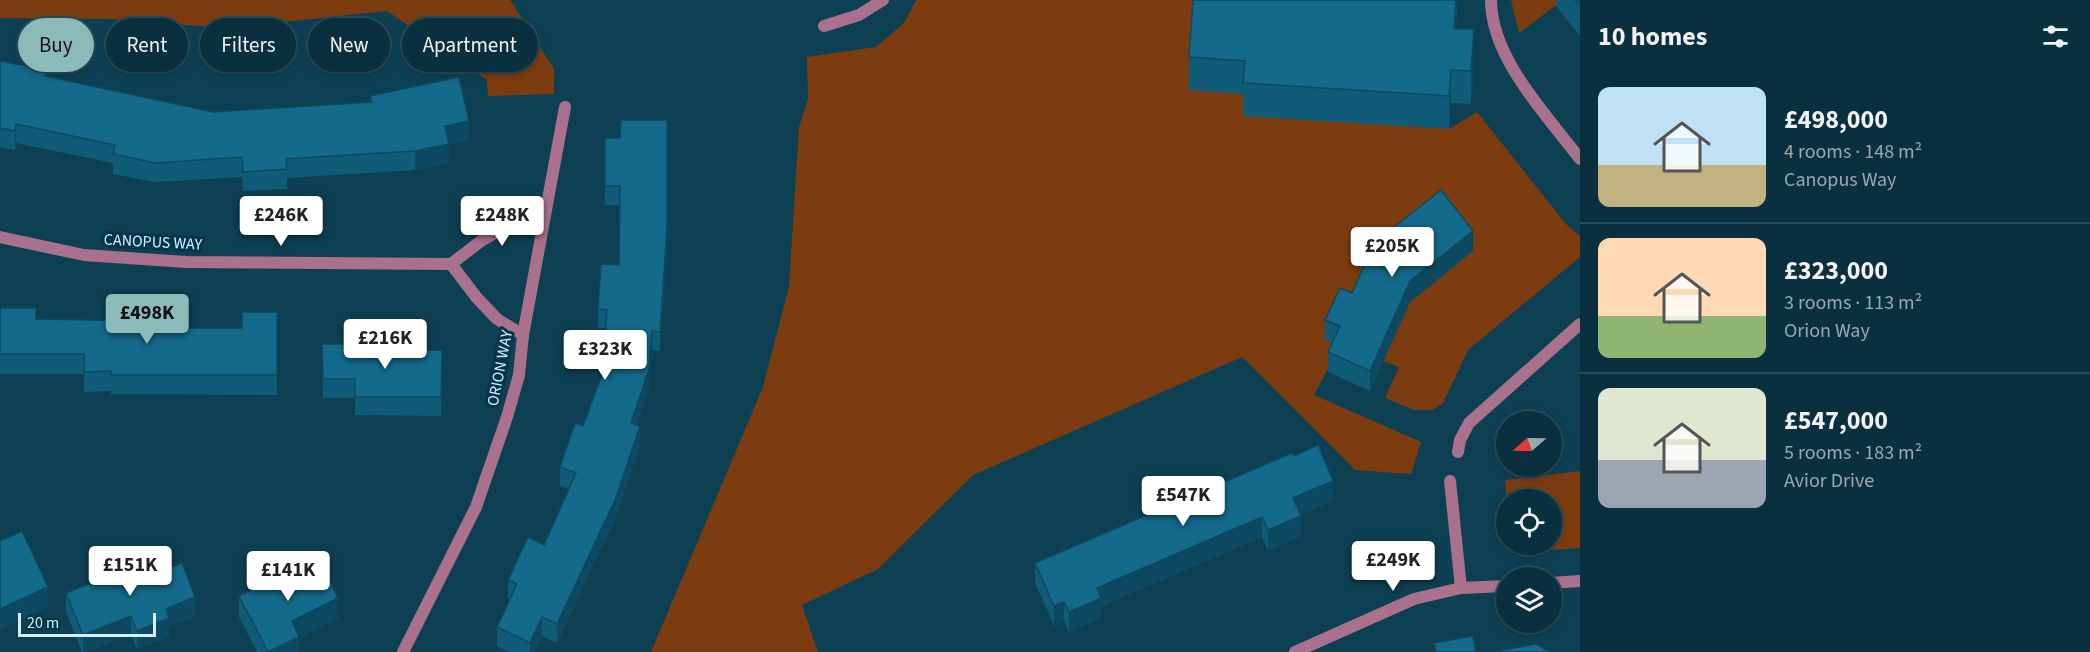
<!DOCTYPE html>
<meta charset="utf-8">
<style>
body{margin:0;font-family:"Source Sans 3",sans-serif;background:#133846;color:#f1f3f6;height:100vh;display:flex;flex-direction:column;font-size:22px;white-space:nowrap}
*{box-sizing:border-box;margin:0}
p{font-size:20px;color:#99a9b0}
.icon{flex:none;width:33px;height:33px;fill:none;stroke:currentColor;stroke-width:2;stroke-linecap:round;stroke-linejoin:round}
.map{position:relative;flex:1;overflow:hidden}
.panel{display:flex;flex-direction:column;background:#0a303f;width:510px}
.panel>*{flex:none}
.banner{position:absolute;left:18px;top:18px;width:570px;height:54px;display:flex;gap:12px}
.needle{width:39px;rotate:250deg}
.tools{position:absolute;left:1496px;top:411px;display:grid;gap:12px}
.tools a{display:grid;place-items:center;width:66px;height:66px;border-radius:50%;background:#0a303f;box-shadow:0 3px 9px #0003,0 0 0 2px #2a4b59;font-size:30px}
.scale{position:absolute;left:18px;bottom:15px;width:138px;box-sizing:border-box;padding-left:6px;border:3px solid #d7f0fc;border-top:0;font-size:16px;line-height:21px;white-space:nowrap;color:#d7f0fc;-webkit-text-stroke:4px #003549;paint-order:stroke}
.price{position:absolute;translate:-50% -51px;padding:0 14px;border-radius:6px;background:#fff;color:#222;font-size:20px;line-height:39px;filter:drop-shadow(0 2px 3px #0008)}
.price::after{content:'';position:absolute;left:50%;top:36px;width:18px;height:14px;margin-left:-9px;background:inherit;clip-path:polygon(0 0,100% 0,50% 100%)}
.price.active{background:#8bbbb9;color:#111}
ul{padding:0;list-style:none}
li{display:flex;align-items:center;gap:18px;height:150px;padding:0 18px}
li+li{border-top:2px solid #2a4b59}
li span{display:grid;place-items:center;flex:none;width:168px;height:120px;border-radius:12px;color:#555}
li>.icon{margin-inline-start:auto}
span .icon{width:72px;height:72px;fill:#fffc;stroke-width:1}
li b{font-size:26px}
h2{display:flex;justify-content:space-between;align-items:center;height:72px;padding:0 18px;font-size:26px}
.tag{padding:0 21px;border-radius:27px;background:#0a303f;box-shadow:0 3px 9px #0003,0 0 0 2px #2a4b59;font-size:21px;line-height:54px}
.tag.active{background:#8bbbb9;color:#111}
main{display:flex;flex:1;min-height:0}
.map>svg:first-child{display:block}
.green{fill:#7c3c0f}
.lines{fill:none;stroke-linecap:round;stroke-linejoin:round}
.lane{stroke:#a9718b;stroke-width:12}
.street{stroke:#a9718b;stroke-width:12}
.wall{fill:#105b78}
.shaded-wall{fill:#0d4a61}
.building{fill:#136a8b;stroke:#0d4a61;stroke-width:1.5}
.labels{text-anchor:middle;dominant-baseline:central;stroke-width:6;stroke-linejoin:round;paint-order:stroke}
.street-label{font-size:16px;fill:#d7f0fc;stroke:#003549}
</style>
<main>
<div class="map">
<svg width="1580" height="652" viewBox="0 0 1580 652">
<rect width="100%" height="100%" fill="#0e4054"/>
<g class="green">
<path d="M0,0H510L554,69V94L488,96L487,80L387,11L225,28L113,19L0,18Z"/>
<path d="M916,0H1195L1245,94L1449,129L1477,112L1566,224L1580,236V257L1468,350L1443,403L1433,410H1414L1385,398L1399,367L1340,346L1314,395L1421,442L1411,474L1355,470L1242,357L973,475L878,569L802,605L818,652H651L763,387L789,286L799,127L808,99L807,57L876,47L904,23Z"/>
<path d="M1511,0H1563L1519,33Z"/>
<path d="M1580,471V548L1512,553L1511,545L1551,544V500L1507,499L1505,480Z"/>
</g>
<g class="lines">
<g class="lane">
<path d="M1491,0C1491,58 1546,114 1580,159"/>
<path d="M824,26L859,15L883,0"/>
<path d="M1458,452L1460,440L1469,423L1580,324"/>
<path d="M1450,481L1461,588"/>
</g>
<g class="street">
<path d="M0,237L84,255L186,262L451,264L477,298L497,319L523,335"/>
<path d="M451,264L481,241L509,225L545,214"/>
<path d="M1551,583L1580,581"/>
<path d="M403,652L476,507L507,417L519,375L523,335L565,107"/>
<path d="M1295,652L1414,599L1461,588L1506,586"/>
</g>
</g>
<g class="wall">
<path d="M1457,0L1456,29L1474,62L1471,104L1451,103L1449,129L1243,116V94L1189,90V57Z"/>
<path d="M1556,0H1580V36L1556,6Z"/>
<path d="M0,61L47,76L213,112L370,102V96L469,140L449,144V163L415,170L287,178V189L243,191L242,177L155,182L113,174V163L16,143L15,150L0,147Z"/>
<path d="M605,138L667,247L660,351L652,350L649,388L637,425L640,445L615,519L557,643L542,636L535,652H509L497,646V627L510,600L508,599V580L544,545L569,489L560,486V467L583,426L603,372L606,328H598V309L619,265L620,205H605Z"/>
<path d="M1473,251L1410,302L1370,391L1328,372V352L1332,343L1325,340V320L1352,293Z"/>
<path d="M0,308L36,319L145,328H242L277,312V395L111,394V391L84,392V374H0Z"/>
<path d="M322,344L387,351L442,350L441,416L355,415V398H323Z"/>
<path d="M1294,456L1333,501L1300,515L1301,536L1268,550L1262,537L1101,606V618L1069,632L1064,621L1054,626L1035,583V563Z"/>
<path d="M152,575L195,616L169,626V637L137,649L131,634L86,652H82L66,612V593Z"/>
<path d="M239,596L338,618L299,638V652H257L239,617Z"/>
</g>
<g class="shaded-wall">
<path d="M1456,0H1457L1454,62V29Z"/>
<path d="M1474,29V62L1471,104V71Z"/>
<path d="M1451,70V103L1449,129V96Z"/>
<path d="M667,120V247L660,351V332Z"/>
<path d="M469,121V140L449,144V163L415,170V151L445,126Z"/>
<path d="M16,124V143L15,150V131Z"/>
<path d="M1473,231V251L1410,302L1370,391V371L1410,281Z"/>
<path d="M652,331V350L649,388L631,442V423Z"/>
<path d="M640,426V445L615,519L557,643V624Z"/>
<path d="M1333,481V501L1293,518V498Z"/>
<path d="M1301,516V536L1268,550V530Z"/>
<path d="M1262,517V537L1101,606V618L1069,632V612L1097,588Z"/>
<path d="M48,587V607L0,629V609Z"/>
<path d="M195,597V616L169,626V637L137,649V631L166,609Z"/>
<path d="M338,598V618L299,638V652H268L292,621Z"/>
<path d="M1064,602V621L1054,626V606Z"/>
<path d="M131,616V634L86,652H83V635Z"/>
<path d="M542,617V636L535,652H530V643Z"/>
</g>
<g class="building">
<path d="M1193,0H1456L1454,29H1474L1471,71L1451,70L1449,96L1243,83L1245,61L1189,57Z"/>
<path d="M1575,0H1580V6Z"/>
<path d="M0,61L47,70L45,76L213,112L372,102L370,96L459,77L469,121L445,126L449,144L415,151L286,159L287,169L243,172L242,157L155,163L113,154L115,145L16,124L15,131L0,128Z"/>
<path d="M621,120H667V228L660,332L652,331L649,369L631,423L640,426L615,500L557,624L542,617L530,643L497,627L517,584L508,580L528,537L544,545L576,473L560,467L575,423L583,426L603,372L607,310L598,309L601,264L619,265L620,186H605V138H620Z"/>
<path d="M1441,190L1473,231L1410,281L1370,371L1328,352L1340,326L1325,320L1340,288L1352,293L1374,243Z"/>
<path d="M0,308H36V319L145,321V328H242V312H277V375H111V371L84,372V354H0Z"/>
<path d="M322,344H387V351L442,350L441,397H355V379H323Z"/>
<path d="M1318,445L1333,481L1293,498L1301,516L1268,530L1262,517L1097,588L1101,598L1069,612L1064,602L1054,606L1035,563L1292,453L1294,456Z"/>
<path d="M22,531L48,587L0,609V541Z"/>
<path d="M318,557L338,598L292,621L299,637L268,652L239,596Z"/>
<path d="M147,561L152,575L182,563L195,597L166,609L169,618L137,631L131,616L83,635L66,593Z"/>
<path d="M1473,636L1476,652H1436L1434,643Z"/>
<path d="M1536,644L1550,652H1493Z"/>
</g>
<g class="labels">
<g class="street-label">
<text transform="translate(153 242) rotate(3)">CANOPUS WAY</text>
<text transform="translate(500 368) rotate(-79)">ORION WAY</text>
</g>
</g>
</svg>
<div class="tools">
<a><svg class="needle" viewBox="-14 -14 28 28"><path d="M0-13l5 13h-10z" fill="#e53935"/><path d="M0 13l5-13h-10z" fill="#99a9b0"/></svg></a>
<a><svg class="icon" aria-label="locate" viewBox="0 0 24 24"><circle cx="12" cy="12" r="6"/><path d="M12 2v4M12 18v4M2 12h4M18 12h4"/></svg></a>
<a><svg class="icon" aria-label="layers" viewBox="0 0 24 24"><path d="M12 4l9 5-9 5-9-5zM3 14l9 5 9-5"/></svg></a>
</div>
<div class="scale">20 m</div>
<b class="price" style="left:281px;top:247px">£246K</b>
<b class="price" style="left:502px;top:247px">£248K</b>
<b class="price" style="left:1392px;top:278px">£205K</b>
<b class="price active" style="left:147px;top:345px">£498K</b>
<b class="price" style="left:385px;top:370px">£216K</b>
<b class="price" style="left:605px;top:381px">£323K</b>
<b class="price" style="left:1183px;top:527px">£547K</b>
<b class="price" style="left:1393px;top:592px">£249K</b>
<b class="price" style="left:130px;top:597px">£151K</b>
<b class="price" style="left:288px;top:602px">£141K</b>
<div class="banner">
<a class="tag active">Buy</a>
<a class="tag">Rent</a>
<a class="tag">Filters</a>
<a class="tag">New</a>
<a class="tag">Apartment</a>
</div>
</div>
<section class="panel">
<h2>10 homes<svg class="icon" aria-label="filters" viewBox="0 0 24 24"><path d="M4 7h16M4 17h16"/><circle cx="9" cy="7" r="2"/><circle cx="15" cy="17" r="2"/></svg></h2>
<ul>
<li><span style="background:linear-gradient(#bfe0f5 65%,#c2b280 0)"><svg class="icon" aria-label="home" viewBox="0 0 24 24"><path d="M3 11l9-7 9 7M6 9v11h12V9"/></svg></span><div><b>£498,000</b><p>4 rooms · 148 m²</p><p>Canopus Way</p></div></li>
<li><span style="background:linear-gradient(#ffd9b3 65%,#8fb573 0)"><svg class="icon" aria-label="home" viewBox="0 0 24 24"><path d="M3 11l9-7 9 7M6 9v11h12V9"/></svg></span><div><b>£323,000</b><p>3 rooms · 113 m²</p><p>Orion Way</p></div></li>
<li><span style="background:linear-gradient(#dfe7d0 60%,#9aa5b1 0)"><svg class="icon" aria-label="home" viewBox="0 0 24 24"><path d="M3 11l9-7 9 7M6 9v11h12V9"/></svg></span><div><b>£547,000</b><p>5 rooms · 183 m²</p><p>Avior Drive</p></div></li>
</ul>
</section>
</main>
